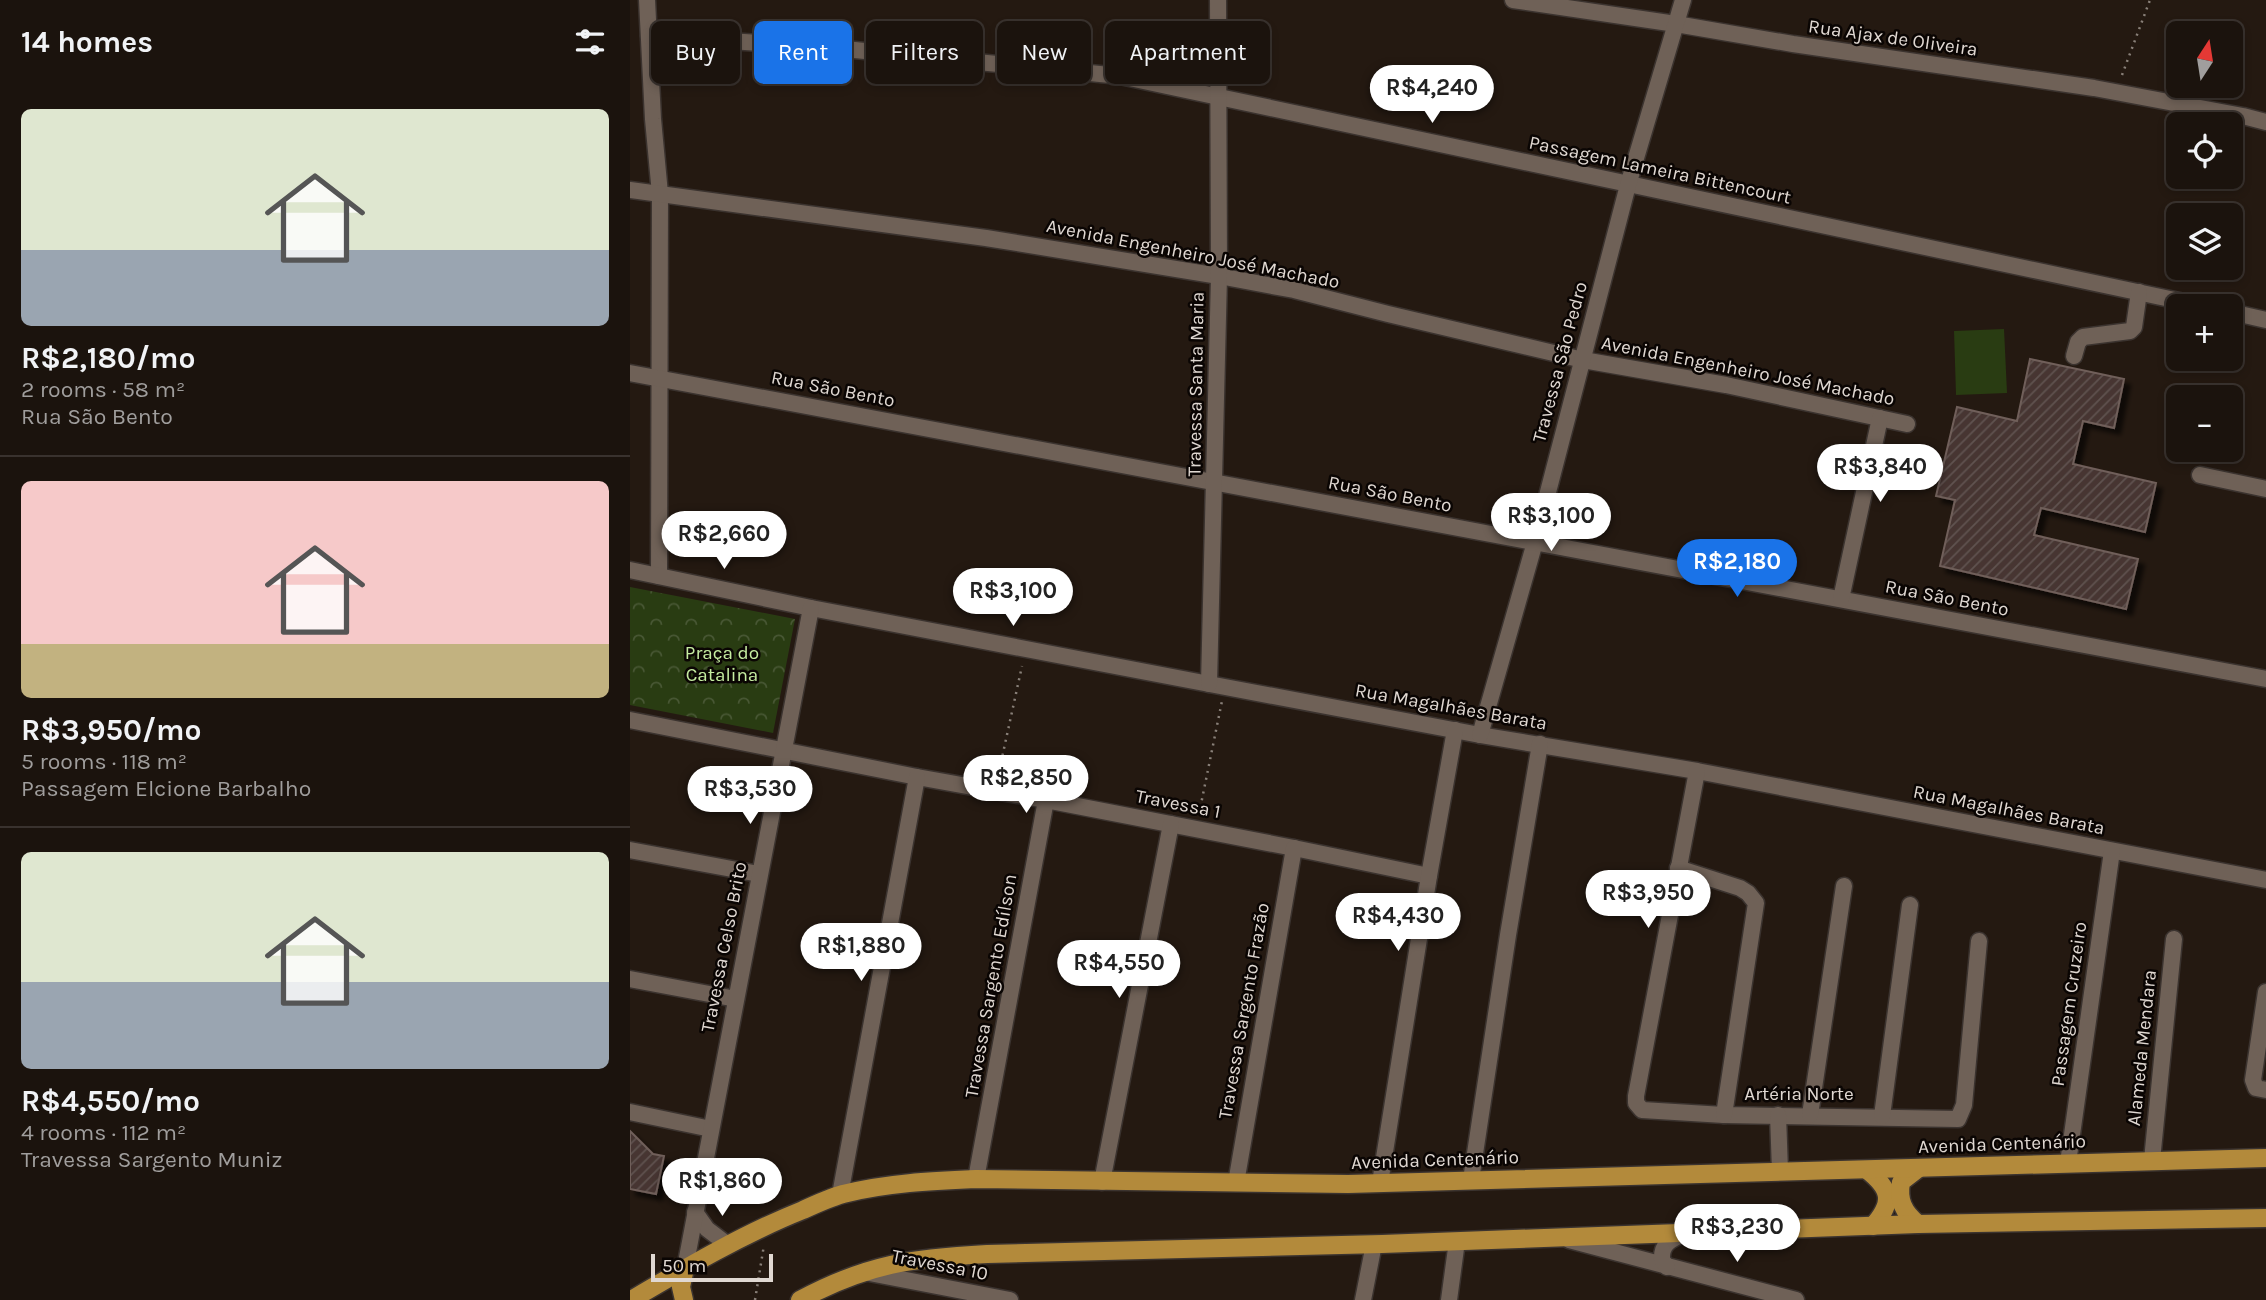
<!DOCTYPE html>
<meta charset="utf-8">
<style>
body{margin:0;font-family:Karla,sans-serif;background:#241c16;color:#f1f3f6;height:100vh;display:flex;flex-direction:column;font-size:26px;white-space:nowrap}
*{box-sizing:border-box;margin:0}
p{font-size:23px;color:#a09e9d}
.icon{flex:none;width:38px;height:38px;fill:none;stroke:currentColor;stroke-width:2;stroke-linecap:round;stroke-linejoin:round}
.map{position:relative;flex:1;overflow:hidden}
.panel{display:flex;flex-direction:column;background:#1b130d;width:630px}
.panel>*{flex:none}
.guide{position:absolute;left:21px;top:21px;width:665px;height:63px;display:flex;gap:14px}
.needle{width:46px;rotate:12deg}
.controls{position:absolute;left:1536px;top:21px;display:grid;gap:14px}
.controls a{display:grid;place-items:center;width:77px;height:77px;border-radius:10px;background:#1b130d;box-shadow:0 4px 10px #0003,0 0 0 2px #39322e;font-size:35px}
.scale{position:absolute;left:21px;bottom:18px;width:122px;box-sizing:border-box;padding-left:7px;border:4px solid #e0d8d2;border-top:0;font-size:19px;line-height:24px;white-space:nowrap;color:#e0d8d2;-webkit-text-stroke:5px #0a0503;paint-order:stroke}
.price{position:absolute;translate:-50% -60px;padding:0 16px;border-radius:24px;background:#fff;color:#222;font-size:23px;line-height:46px;filter:drop-shadow(0 2px 4px #0008)}
.price::after{content:'';position:absolute;left:50%;top:42px;width:21px;height:16px;margin-left:-10px;background:inherit;clip-path:polygon(0 0,100% 0,50% 100%)}
.price.current{background:#1a73e8;color:#fff}
ul{padding:0;list-style:none}
li{display:grid;align-content:center;gap:14px;height:371px;padding:0 21px}
li+li{border-top:2px solid #39322e}
li span{display:grid;place-items:center;height:217px;border-radius:10px;color:#555}
li>.icon{margin-inline-start:auto}
span .icon{width:126px;height:126px;fill:#fffc;stroke-width:1}
li b{font-size:30px}
h2{display:flex;justify-content:space-between;align-items:center;height:84px;padding:0 21px;font-size:30px}
.pill{padding:0 24px;border-radius:10px;background:#1b130d;box-shadow:0 4px 10px #0003,0 0 0 2px #39322e;font-size:24px;line-height:63px}
.pill.current{background:#1a73e8;color:#fff}
main{display:flex;flex:1;min-height:0}
.map>svg:first-child{display:block}
.grass{fill:#293c12}
.park{fill:url(#park-crowns)}
.building{fill:url(#building-hatch);stroke:#705f5a;stroke-width:2;filter:url(#shadow)}
.lines{fill:none;stroke-linecap:round;stroke-linejoin:round}
.minor-casing{stroke:#3b332f;stroke-width:19}
.major-casing{stroke:#3b332f;stroke-width:21}
.path{stroke:#898079;stroke-width:2.5;stroke-dasharray:2 5;stroke-linecap:butt}
.minor{stroke:#6f6157;stroke-width:16}
.major{stroke:#b38a3b;stroke-width:18}
.labels{text-anchor:middle;dominant-baseline:central;stroke-width:5;stroke-linejoin:round;paint-order:stroke}
.street-label{font-size:19px;fill:#e0d8d2;stroke:#0a0503}
.park-label{font-size:19px;fill:#c6eda1;stroke:#0a0503}
</style>
<main>
<section class="panel">
<h2>14 homes<svg class="icon" aria-label="filters" viewBox="0 0 24 24"><path d="M4 7h16M4 17h16"/><circle cx="9" cy="7" r="2"/><circle cx="15" cy="17" r="2"/></svg></h2>
<ul>
<li><span style="background:linear-gradient(#dfe7d0 65%,#9aa5b1 0)"><svg class="icon" aria-label="home" viewBox="0 0 24 24"><path d="M3 11l9-7 9 7M6 9v11h12V9"/></svg></span><div><b>R$2,180/mo</b><p>2 rooms · 58 m²</p><p>Rua São Bento</p></div></li>
<li><span style="background:linear-gradient(#f6c9c9 75%,#c2b280 0)"><svg class="icon" aria-label="home" viewBox="0 0 24 24"><path d="M3 11l9-7 9 7M6 9v11h12V9"/></svg></span><div><b>R$3,950/mo</b><p>5 rooms · 118 m²</p><p>Passagem Elcione Barbalho</p></div></li>
<li><span style="background:linear-gradient(#dfe7d0 60%,#9aa5b1 0)"><svg class="icon" aria-label="home" viewBox="0 0 24 24"><path d="M3 11l9-7 9 7M6 9v11h12V9"/></svg></span><div><b>R$4,550/mo</b><p>4 rooms · 112 m²</p><p>Travessa Sargento Muniz</p></div></li>
</ul>
</section>
<div class="map">
<svg width="1636" height="1300" viewBox="0 0 1636 1300">
<defs>
<pattern id="park-crowns" width="20" height="18" patternUnits="userSpaceOnUse" patternTransform="scale(1.75)"><rect width="20" height="18" fill="#293c12"/><path d="M2 6a3 3 0 1 1 6 0M12 15a3 3 0 1 1 6 0" fill="none" stroke="#485734"/></pattern>
<pattern id="building-hatch" width="6" height="6" patternUnits="userSpaceOnUse" patternTransform="scale(1.75)"><rect width="6" height="6" fill="#463632"/><path d="M-1 1l2-2M0 6l6-6M5 7l2-2" fill="none" stroke="#60524f"/></pattern>
<filter id="shadow"><feDropShadow dx="6" dy="6" stdDeviation="2" flood-color="#0009"/></filter>
</defs>
<rect width="100%" height="100%" fill="#241911"/>
<path class="grass" d="M1374,329L1377,393L1326,395L1324,331Z"/>
<path class="park" d="M0,587L165,619L143,733L0,705Z"/>
<g class="building">
<path d="M1400,359L1494,379L1484,428L1453,421L1443,464L1526,483L1515,532L1411,508L1404,535L1508,559L1496,609L1310,566L1325,500L1306,496L1327,407L1387,421Z"/>
<path d="M0,1131L23,1154L34,1156L26,1194L0,1189Z"/>
</g>
<g class="lines">
<defs>
<g id="minor">
<path d="M17,0L23,119L30,194L29,576"/>
<path d="M883,0L1046,24L1163,44L1464,88L1613,116L1636,122"/>
<path d="M19,36L194,47L490,76L1573,306"/>
<path d="M0,190L356,238L589,276L664,290L758,314L953,360L1096,385L1277,424"/>
<path d="M1601,312L1636,320"/>
<path d="M1444,356L1448,342L1453,337L1500,331L1504,327L1509,292"/>
<path d="M0,373L1636,679"/>
<path d="M1570,475L1636,489"/>
<path d="M0,570L181,608L595,687L850,735L1067,771L1636,880"/>
<path d="M1211,599L1250,418"/>
<path d="M579,684L589,276L588,0"/>
<path d="M0,720L287,777L416,800L664,848L799,876"/>
<path d="M850,735L905,542L998,185L1053,0"/>
<path d="M1067,771L1006,1096V1103L1012,1110L1094,1115L1328,1119L1334,1105L1349,941"/>
<path d="M0,850L129,874"/>
<path d="M1048,868L1110,888L1118,893L1126,903L1094,1115"/>
<path d="M0,979L106,999"/>
<path d="M1636,992L1623,1080L1626,1088L1636,1090"/>
<path d="M0,1112L81,1129"/>
<path d="M1148,1115L1150,1171"/>
<path d="M1180,1115L1214,886"/>
<path d="M1252,1116L1280,905"/>
<path d="M1522,1160L1544,939"/>
<path d="M1438,1163L1482,851"/>
<path d="M346,1179L416,800"/>
<path d="M841,1180L878,935L910,744"/>
<path d="M472,1182L541,824"/>
<path d="M606,1183L664,848"/>
<path d="M750,1183L799,876L825,730"/>
<path d="M210,1195L287,777"/>
<path d="M65,1212L77,1229L98,1245"/>
<path d="M939,1240L1166,1300"/>
<path d="M1037,1267L1032,1260C1031,1244 1040,1240 1053,1234"/>
<path d="M55,1268L181,608"/>
<path d="M234,1272L380,1300"/>
<path d="M733,1300L744,1244"/>
<path d="M819,1300L827,1241"/>
</g>
<g id="major">
<path d="M1237,1170C1261,1189 1264,1202 1243,1226"/>
<path d="M1288,1224C1273,1212 1268,1200 1271,1182L1289,1168"/>
<path d="M1,1300C57,1267 113,1234 173,1210C186,1204 199,1198 213,1194C257,1183 301,1181 346,1179L718,1184L1636,1158"/>
<path d="M54,1300L51,1287L55,1268"/>
<path d="M170,1300C237,1264 282,1258 357,1254L752,1244L1288,1224L1636,1218"/>
</g>
</defs>
<use href="#minor" class="minor-casing"/>
<use href="#major" class="major-casing"/>
<g class="path">
<path d="M1492,75L1520,0"/>
<path d="M368,776L392,666"/>
<path d="M569,814L592,701"/>
<path d="M125,1300L134,1245"/>
</g>
<use href="#minor" class="minor"/>
<use href="#major" class="major"/>
</g>
<g class="labels">
<g class="street-label">
<text transform="translate(1263 38) rotate(8)">Rua Ajax de Oliveira</text>
<text transform="translate(1030 170) rotate(12)">Passagem Lameira Bittencourt</text>
<text transform="translate(563 254) rotate(11)">Avenida Engenheiro José Machado</text>
<text transform="translate(930 362) rotate(-75)">Travessa São Pedro</text>
<text transform="translate(1118 371) rotate(11)">Avenida Engenheiro José Machado</text>
<text transform="translate(566 384) rotate(-89)">Travessa Santa Maria</text>
<text transform="translate(203 389) rotate(11)">Rua São Bento</text>
<text transform="translate(760 494) rotate(11)">Rua São Bento</text>
<text transform="translate(1317 598) rotate(11)">Rua São Bento</text>
<text transform="translate(821 707) rotate(10)">Rua Magalhães Barata</text>
<text transform="translate(548 804) rotate(11)">Travessa 1</text>
<text transform="translate(1379 810) rotate(11)">Rua Magalhães Barata</text>
<text transform="translate(94 947) rotate(-79)">Travessa Celso Brito</text>
<text transform="translate(361 986) rotate(-80)">Travessa Sargento Edílson</text>
<text transform="translate(1439 1004) rotate(-82)">Passagem Cruzeiro</text>
<text transform="translate(614 1011) rotate(-80)">Travessa Sargento Frazão</text>
<text transform="translate(1512 1048) rotate(-84)">Alameda Mendara</text>
<text x="1169" y="1094">Artéria Norte</text>
<text transform="translate(1372 1144) rotate(-2)">Avenida Centenário</text>
<text transform="translate(805 1160) rotate(-2)">Avenida Centenário</text>
<text transform="translate(310 1265) rotate(11)">Travessa 10</text>
</g>
<g class="park-label">
<text x="92" y="653">Praça do<tspan x="92" dy="22">Catalina</tspan></text>
</g>
</g>
</svg>
<div class="controls">
<a><svg class="needle" viewBox="-14 -14 28 28"><path d="M0-13l5 13h-10z" fill="#e53935"/><path d="M0 13l5-13h-10z" fill="#a09e9d"/></svg></a>
<a><svg class="icon" aria-label="locate" viewBox="0 0 24 24"><circle cx="12" cy="12" r="6"/><path d="M12 2v4M12 18v4M2 12h4M18 12h4"/></svg></a>
<a><svg class="icon" aria-label="layers" viewBox="0 0 24 24"><path d="M12 4l9 5-9 5-9-5zM3 14l9 5 9-5"/></svg></a>
<a>+</a>
<a>−</a>
</div>
<div class="scale">50 m</div>
<b class="price" style="left:802px;top:125px">R$4,240</b>
<b class="price" style="left:1250px;top:504px">R$3,840</b>
<b class="price" style="left:921px;top:553px">R$3,100</b>
<b class="price" style="left:94px;top:571px">R$2,660</b>
<b class="price current" style="left:1107px;top:599px">R$2,180</b>
<b class="price" style="left:383px;top:628px">R$3,100</b>
<b class="price" style="left:396px;top:815px">R$2,850</b>
<b class="price" style="left:120px;top:826px">R$3,530</b>
<b class="price" style="left:1018px;top:930px">R$3,950</b>
<b class="price" style="left:768px;top:953px">R$4,430</b>
<b class="price" style="left:231px;top:983px">R$1,880</b>
<b class="price" style="left:489px;top:1000px">R$4,550</b>
<b class="price" style="left:92px;top:1218px">R$1,860</b>
<b class="price" style="left:1107px;top:1264px">R$3,230</b>
<div class="guide">
<a class="pill">Buy</a>
<a class="pill current">Rent</a>
<a class="pill">Filters</a>
<a class="pill">New</a>
<a class="pill">Apartment</a>
</div>
</div>
</main>
